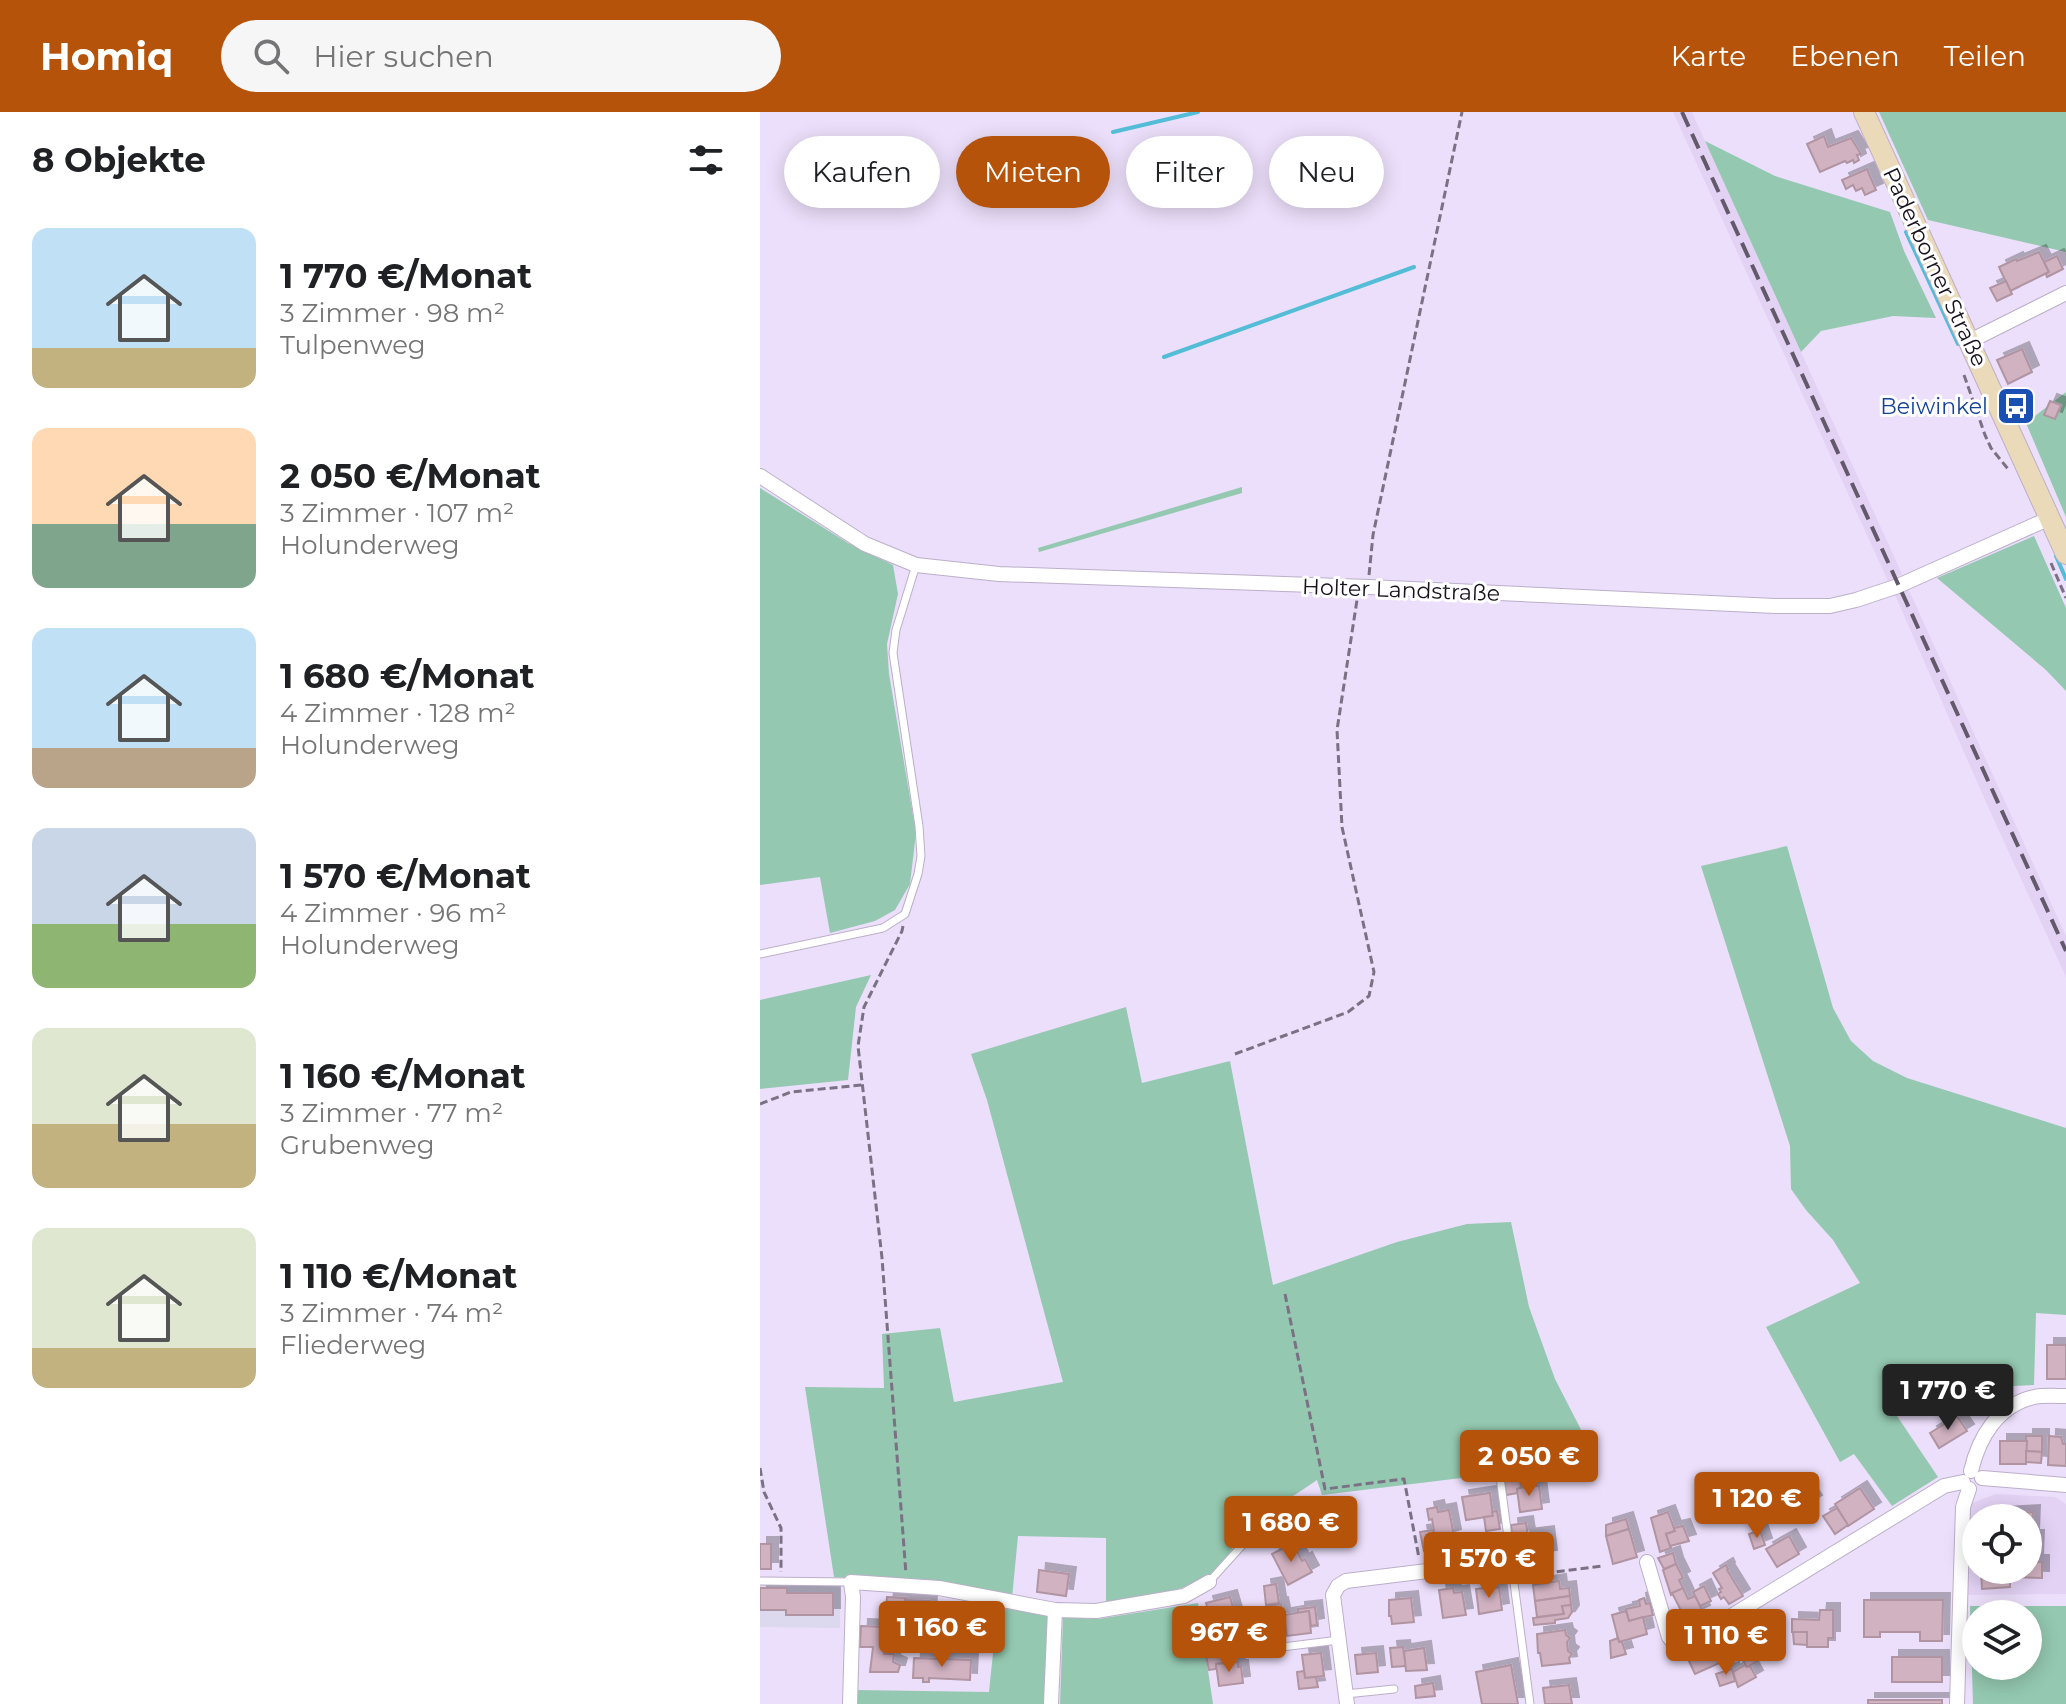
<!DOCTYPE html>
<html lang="de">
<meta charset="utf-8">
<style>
body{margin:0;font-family:Montserrat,sans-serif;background:#f6f6f6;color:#202124;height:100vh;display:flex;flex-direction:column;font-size:30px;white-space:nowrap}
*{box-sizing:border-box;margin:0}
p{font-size:26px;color:#757577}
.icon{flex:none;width:44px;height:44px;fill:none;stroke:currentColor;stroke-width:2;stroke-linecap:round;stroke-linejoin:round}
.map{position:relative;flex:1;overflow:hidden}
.drawer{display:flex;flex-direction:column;background:#fff;width:760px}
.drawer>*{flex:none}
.top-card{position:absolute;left:24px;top:24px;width:760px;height:72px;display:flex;gap:16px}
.tools{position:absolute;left:1202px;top:1392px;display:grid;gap:16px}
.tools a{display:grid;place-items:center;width:80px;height:80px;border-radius:50%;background:#fff;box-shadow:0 4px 20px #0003;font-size:40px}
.price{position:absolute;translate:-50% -68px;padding:0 18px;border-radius:8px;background:#b45309;color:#fff;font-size:26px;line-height:52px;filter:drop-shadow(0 2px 4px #0008)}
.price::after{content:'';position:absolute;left:50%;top:48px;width:24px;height:18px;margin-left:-12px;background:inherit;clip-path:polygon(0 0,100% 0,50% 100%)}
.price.selected{background:#222;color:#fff}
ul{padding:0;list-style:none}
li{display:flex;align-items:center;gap:24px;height:200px;padding:0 32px}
li span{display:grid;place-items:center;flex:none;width:224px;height:160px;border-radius:16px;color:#555}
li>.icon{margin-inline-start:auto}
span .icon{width:96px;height:96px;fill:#fffc;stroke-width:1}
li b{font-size:34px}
h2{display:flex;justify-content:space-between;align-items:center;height:96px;padding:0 32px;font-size:34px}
.chip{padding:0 28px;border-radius:36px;background:#fff;box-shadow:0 4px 20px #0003;font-size:28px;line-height:72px}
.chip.selected{background:#b45309;color:#fff}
header{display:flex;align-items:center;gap:48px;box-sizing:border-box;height:112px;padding:0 40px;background:#b45309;color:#fff}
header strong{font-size:38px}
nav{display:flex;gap:44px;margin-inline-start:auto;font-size:28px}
.search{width:560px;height:72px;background:#f6f6f6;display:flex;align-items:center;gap:20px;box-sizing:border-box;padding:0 28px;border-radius:44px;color:#757577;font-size:30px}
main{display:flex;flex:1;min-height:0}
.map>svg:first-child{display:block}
.commercial{fill:#dcd8ee}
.built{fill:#e3d2f4;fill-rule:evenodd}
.green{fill:#94c8b0;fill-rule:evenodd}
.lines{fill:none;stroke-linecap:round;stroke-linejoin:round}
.stream{stroke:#53bdd7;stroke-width:4}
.building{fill:#d1b2c1;stroke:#b094a2;stroke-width:2;filter:url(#shadow)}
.service-casing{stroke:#bbafc9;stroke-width:9}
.minor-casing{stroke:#bbafc9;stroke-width:16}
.secondary-casing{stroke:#bbafc9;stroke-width:22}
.path{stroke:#7a7184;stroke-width:3;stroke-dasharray:8 4;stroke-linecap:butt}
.service{stroke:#fff;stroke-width:7}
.minor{stroke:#fff;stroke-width:14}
.secondary{stroke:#ebdaba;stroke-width:20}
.rail{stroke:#625a6a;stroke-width:4;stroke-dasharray:16 8;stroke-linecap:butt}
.labels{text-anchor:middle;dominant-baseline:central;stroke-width:6;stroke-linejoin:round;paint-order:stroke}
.street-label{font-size:22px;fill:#17121c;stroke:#fff}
.transit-label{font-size:22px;fill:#164399;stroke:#fff;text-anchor:end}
</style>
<header>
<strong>Homiq</strong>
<div class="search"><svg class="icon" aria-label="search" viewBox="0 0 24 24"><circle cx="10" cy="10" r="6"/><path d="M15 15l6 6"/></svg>Hier suchen</div>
<nav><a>Karte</a><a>Ebenen</a><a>Teilen</a></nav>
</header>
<main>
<section class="drawer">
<h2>8 Objekte<svg class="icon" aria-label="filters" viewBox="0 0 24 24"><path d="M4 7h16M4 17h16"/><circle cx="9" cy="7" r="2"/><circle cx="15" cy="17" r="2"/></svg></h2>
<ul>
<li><span style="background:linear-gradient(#bfe0f5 75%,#c2b280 0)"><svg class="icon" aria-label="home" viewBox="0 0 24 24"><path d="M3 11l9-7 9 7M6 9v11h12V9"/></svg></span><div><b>1 770 €/Monat</b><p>3 Zimmer · 98 m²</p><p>Tulpenweg</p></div></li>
<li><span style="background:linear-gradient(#ffd9b3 60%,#7fa58c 0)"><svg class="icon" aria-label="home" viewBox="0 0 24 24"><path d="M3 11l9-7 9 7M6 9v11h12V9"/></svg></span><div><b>2 050 €/Monat</b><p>3 Zimmer · 107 m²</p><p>Holunderweg</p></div></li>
<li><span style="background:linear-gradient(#bfe0f5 75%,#b9a48a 0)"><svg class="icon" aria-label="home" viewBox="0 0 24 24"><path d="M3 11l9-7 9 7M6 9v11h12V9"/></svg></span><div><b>1 680 €/Monat</b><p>4 Zimmer · 128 m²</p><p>Holunderweg</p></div></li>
<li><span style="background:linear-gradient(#c9d6e8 60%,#8fb573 0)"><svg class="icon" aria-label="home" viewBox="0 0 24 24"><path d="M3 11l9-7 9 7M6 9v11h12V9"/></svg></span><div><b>1 570 €/Monat</b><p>4 Zimmer · 96 m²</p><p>Holunderweg</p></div></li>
<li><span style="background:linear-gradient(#dfe7d0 60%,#c2b280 0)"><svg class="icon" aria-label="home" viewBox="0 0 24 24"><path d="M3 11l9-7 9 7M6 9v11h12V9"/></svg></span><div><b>1 160 €/Monat</b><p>3 Zimmer · 77 m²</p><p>Grubenweg</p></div></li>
<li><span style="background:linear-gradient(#dfe7d0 75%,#c2b280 0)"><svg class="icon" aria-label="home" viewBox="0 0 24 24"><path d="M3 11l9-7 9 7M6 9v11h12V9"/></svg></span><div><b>1 110 €/Monat</b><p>3 Zimmer · 74 m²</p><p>Fliederweg</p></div></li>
</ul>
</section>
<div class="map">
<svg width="1306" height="1592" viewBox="0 0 1306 1592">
<defs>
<filter id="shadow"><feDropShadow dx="7" dy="-7" stdDeviation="0" flood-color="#0004"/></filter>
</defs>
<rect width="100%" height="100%" fill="#ecdffb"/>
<path class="commercial" d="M0,1470L80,1473V1516L0,1515Z"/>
<g class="built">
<path d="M913,0H932L945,29L1142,462L1128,469Z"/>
<path d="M1148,476L1306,824V865L1229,697L1135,483Z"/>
<path d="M1236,1382L1295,1385L1306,1392V1482L1206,1483L1210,1392ZM1216,1406H1268V1458H1216Z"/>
</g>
<g class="green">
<path d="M1119,0H1306V140L1168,108Z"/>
<path d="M945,29L1015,64L1130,100L1144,139L1176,206L1133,204L1061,219L1041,240Z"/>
<path d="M1306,280V405L1266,311Z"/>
<path d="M482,375V381L279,440L278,436Z"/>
<path d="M0,376L88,431L133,453L138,482L127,532L129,562L156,721L150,772L135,798L115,809L70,821L60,765L0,773Z"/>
<path d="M1274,424L1306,496V579L1286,558L1177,466Z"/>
<path d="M1027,734L1073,896L1091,929L1113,949L1147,966L1306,1016V1203L1276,1201L1274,1273L1154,1279L1133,1298L1178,1365L1132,1394L1094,1342L1080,1350L1006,1215L1100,1171L1073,1128L1046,1098L1031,1077L1030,1034L941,754Z"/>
<path d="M111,863L96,895L88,968L0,977V888Z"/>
<path d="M366,895L382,971L470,949L513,1173L637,1130L707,1112L751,1110L769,1195L795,1267L834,1343L734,1362L562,1383L557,1368C532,1385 506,1401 483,1423C472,1434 465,1451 452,1461C422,1482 381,1486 346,1492V1426L258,1424L252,1486L179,1473L74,1465L45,1275L124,1276L122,1222L180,1216L194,1290L303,1270L227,988L211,942Z"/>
<path d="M438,1491L453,1592H300L303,1505L338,1507Z"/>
<path d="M238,1493L286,1502L290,1505L286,1592H95V1578L229,1580Z"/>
<path d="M1210,1494H1306V1592H1213ZM1216,1502H1268V1554H1216Z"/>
</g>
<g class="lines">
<g class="stream">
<path d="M353,20L438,0"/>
<path d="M1146,120L1198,232"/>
<path d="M404,245L654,155"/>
<path d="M1296,444L1306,467"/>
</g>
</g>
<g class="building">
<path d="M1064,24L1068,35L1091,26L1101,42L1097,43L1099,48L1094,51L1093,48L1087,51L1085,49L1060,60L1047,32Z"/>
<path d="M1107,57L1116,78L1105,83L1102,76L1096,79L1093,73L1086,77L1082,68Z"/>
<path d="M1279,140L1289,160L1250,179L1239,155L1256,147L1257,149Z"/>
<path d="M1297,144L1303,157L1287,165L1286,162L1289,160L1284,150Z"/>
<path d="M1246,169L1252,182L1237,189L1230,176Z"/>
<path d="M1262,237L1272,260L1248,272L1237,248Z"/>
<path d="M1290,289L1301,293L1295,307L1284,303Z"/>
<rect x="1287" y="1233" width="19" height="34"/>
<path d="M1197,1304L1207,1319L1179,1336L1170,1321Z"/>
<path d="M1266,1324H1282V1340L1266,1339Z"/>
<path d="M1289,1324L1301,1325L1303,1332H1306V1354L1288,1353Z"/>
<path d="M1240,1329H1267L1266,1352H1240Z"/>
<path d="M1266,1339L1282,1340L1281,1351L1266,1350Z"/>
<path d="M760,1364L761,1376L757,1377L758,1381L746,1383L744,1366Z"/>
<path d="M775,1372V1374H779L782,1397L760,1400L757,1377Z"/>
<path d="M1044,1374L1055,1390L1041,1399L1030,1383Z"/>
<path d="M1100,1376L1114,1397L1088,1414L1075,1392Z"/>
<path d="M730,1381L733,1404L706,1408L702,1385Z"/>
<path d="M677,1395L678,1400L689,1398L694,1424L688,1426L687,1422L675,1425L672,1407L669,1408L667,1397Z"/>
<path d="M1077,1396L1088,1413L1075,1422L1063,1404Z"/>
<path d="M737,1399L740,1417L726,1419L724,1405L733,1404L732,1400Z"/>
<path d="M908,1400L915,1419L906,1422L911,1436L900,1440L891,1406Z"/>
<path d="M1273,1400L1272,1425H1277L1276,1450H1282V1466L1253,1465V1459H1250V1475L1222,1477L1221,1458H1268V1406H1239V1402Z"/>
<path d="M866,1407L869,1417L846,1424V1413Z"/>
<path d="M766,1411L768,1424L752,1426L751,1413Z"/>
<path d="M923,1414L929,1429L910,1434L906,1422L915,1419L914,1416Z"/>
<path d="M869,1417L877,1445L853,1452L846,1424Z"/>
<path d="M673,1418L677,1436L664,1439L660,1420Z"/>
<path d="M1000,1418L1005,1433L994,1437L989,1422Z"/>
<path d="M787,1421L790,1445L766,1448L763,1424Z"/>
<path d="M1029,1424L1039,1442L1017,1455L1006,1437Z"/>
<path d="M533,1431L542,1449L545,1447L552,1460L528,1473L512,1442Z"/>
<rect x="0" y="1432" width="11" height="25"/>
<path d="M913,1441L916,1452L904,1457L898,1446Z"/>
<path d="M916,1452L923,1466L919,1468L923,1476L911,1483L903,1458Z"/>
<path d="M966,1453L968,1457L967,1458L983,1484L969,1492L964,1485L961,1487L958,1482L961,1480L959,1477L962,1476L953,1461Z"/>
<path d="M279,1458L309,1462L306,1484L277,1480Z"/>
<path d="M799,1469L800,1477L809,1476L810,1484L775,1489L773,1473Z"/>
<path d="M516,1472L519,1491L506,1493L504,1474Z"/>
<path d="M944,1474L951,1489L940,1494L933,1480Z"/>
<path d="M730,1475L731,1477L739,1475L742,1498L719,1502L716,1477Z"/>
<path d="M0,1476H27V1481H73V1503H26V1498H0Z"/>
<path d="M693,1476L694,1481L702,1480L706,1503L683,1506L679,1478Z"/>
<path d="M923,1476L928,1487L935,1484L943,1500L926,1508L912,1481Z"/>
<path d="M810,1484L811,1493L802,1494L804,1502L777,1505L775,1489Z"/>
<path d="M127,1485L146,1486L144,1498L126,1497Z"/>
<path d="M470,1485L475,1502L451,1508L446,1491Z"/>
<path d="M651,1486L654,1510L632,1512L631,1504H629V1488Z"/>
<path d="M884,1486L886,1492L890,1491L893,1503L869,1509L866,1497L880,1494L879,1488Z"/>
<path d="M145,1488L170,1489L168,1525L143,1524Z"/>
<path d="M1104,1488H1183L1182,1529H1160V1520H1120V1525H1104Z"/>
<path d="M521,1492L524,1507L508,1509L506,1494Z"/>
<path d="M811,1493L812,1500L808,1506L795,1508V1511L774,1513L773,1506L804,1502L802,1494Z"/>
<path d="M555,1495L557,1513L551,1514L549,1499L538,1501V1497Z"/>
<path d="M1060,1498H1073V1526H1068V1535H1047V1520H1032V1507L1059,1508Z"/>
<path d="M549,1499L551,1521L527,1524L524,1503Z"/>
<path d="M866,1499L869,1509L883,1505L887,1522L859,1530L852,1503Z"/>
<path d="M475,1502L480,1519L456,1526L451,1508Z"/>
<path d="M996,1512L1000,1519L998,1520L1002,1528L1004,1526L1006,1529L980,1543L971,1527Z"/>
<path d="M101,1514L125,1515L124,1542H134L133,1550L140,1553L138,1560H110L113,1535H100Z"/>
<path d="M805,1518L806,1523L810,1526L807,1530L808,1539L812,1542L809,1546L810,1551L782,1554L780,1541H778L777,1522Z"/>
<path d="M1033,1520H1047V1533L1034,1532Z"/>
<path d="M858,1526L859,1530H862L866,1542L851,1546L850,1529Z"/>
<path d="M956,1528L966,1548L935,1562L927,1545L944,1537L942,1534Z"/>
<path d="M1006,1529L1007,1532L1005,1533L1010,1542L987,1555L980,1543Z"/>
<path d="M464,1530L466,1542L446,1544L445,1532Z"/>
<path d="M643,1535L646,1554L632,1555L630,1536Z"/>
<path d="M664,1536L667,1558L646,1559L644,1539Z"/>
<path d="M561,1541L564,1564L545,1566L542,1543Z"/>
<path d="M616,1541L618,1560L597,1562L595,1543Z"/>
<path d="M463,1542L465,1551L456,1552V1557L449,1558L446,1544Z"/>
<rect x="1132" y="1545" width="50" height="25"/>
<path d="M154,1546L211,1548L210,1568L169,1566V1570H163V1566H153Z"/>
<path d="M478,1550V1555H481L483,1571L459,1574L456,1552Z"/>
<path d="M751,1553L758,1592H722L716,1560Z"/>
<path d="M985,1553L987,1555L990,1554L996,1565L978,1575L973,1560Z"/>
<path d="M972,1557L975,1569L960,1574L956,1562Z"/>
<path d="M544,1559L545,1566L556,1565L558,1575L539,1577L537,1560Z"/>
<path d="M673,1571L675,1584L656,1586L655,1574Z"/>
<path d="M809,1573L812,1592H785L783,1576Z"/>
<rect x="1108" y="1588" width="74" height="4"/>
</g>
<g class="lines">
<defs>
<g id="service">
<path d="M0,842L123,816L145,802L158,762L161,744L159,714L133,541L136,518L156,453"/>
<path d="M740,1365L770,1592"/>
<path d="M0,1469L91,1470"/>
<path d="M449,1470L486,1429"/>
<path d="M506,1537L579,1528"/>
<path d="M586,1582L634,1577"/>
</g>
<g id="minor">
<path d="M1210,229L1306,181"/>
<path d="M0,364L105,432L156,453L239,462L609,475L1015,494H1070L1096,488L1138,474L1290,406"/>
<path d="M1211,1359C1219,1325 1238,1293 1274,1285C1284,1283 1296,1284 1306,1284"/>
<path d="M1222,1366L1306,1373"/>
<path d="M887,1450L909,1525L913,1530L919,1529L960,1511L1184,1374L1203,1370"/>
<path d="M90,1592L93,1485L91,1470L179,1476L295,1498L336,1499L424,1484L449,1470"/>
<path d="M291,1592L295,1498"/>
<path d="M587,1592L573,1483L578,1474L586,1469L708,1454L729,1447"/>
<path d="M1197,1592L1203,1395L1209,1377"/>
</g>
<path id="secondary" d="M1104,0L1306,442"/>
</defs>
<use href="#service" class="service-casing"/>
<use href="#minor" class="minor-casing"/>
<use href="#secondary" class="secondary-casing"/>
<g class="path">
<path d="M1204,263L1225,323L1231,336L1248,357"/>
<path d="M1291,451L1306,486"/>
<path d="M609,463L613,423L702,0"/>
<path d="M143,814L142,819L104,895L98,934L122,1146L146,1462"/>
<path d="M475,942L588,900L609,884L614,860L582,715L577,618L597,488"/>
<path d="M0,992L31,980L102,973"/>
<path d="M525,1182L565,1377L644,1367L659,1446"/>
<path d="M0,1356L4,1380L21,1416V1460"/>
<path d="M761,1464L843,1454"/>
</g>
<use href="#service" class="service"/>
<use href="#minor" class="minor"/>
<use href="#secondary" class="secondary"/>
<path class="rail" d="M922,0L1306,839"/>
</g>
<defs>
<symbol id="bus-square" viewBox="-11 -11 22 22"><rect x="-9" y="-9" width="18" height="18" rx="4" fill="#1a4fb4" stroke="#fff"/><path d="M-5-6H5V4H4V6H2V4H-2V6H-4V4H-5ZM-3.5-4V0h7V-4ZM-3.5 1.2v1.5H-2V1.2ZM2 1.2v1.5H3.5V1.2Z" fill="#fff"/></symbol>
</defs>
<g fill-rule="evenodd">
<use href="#bus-square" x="1234" y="272" width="44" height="44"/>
</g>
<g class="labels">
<g class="street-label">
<text transform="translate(1175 155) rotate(65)">Paderborner Straße</text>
<text transform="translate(641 478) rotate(2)">Holter Landstraße</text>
</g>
<g class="transit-label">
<text x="1228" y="294">Beiwinkel</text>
</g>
</g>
</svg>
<div class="tools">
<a><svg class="icon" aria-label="locate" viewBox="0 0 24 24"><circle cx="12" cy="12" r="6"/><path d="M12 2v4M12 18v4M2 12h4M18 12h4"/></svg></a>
<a><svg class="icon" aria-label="layers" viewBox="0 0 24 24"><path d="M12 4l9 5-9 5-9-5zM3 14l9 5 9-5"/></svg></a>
</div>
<b class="price selected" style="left:1188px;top:1320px">1 770 €</b>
<b class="price" style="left:769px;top:1386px">2 050 €</b>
<b class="price" style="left:997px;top:1428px">1 120 €</b>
<b class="price" style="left:531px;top:1452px">1 680 €</b>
<b class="price" style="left:729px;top:1488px">1 570 €</b>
<b class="price" style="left:182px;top:1557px">1 160 €</b>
<b class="price" style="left:469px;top:1562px">967 €</b>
<b class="price" style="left:966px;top:1565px">1 110 €</b>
<div class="top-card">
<a class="chip">Kaufen</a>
<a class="chip selected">Mieten</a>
<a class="chip">Filter</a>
<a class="chip">Neu</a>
</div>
</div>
</main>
